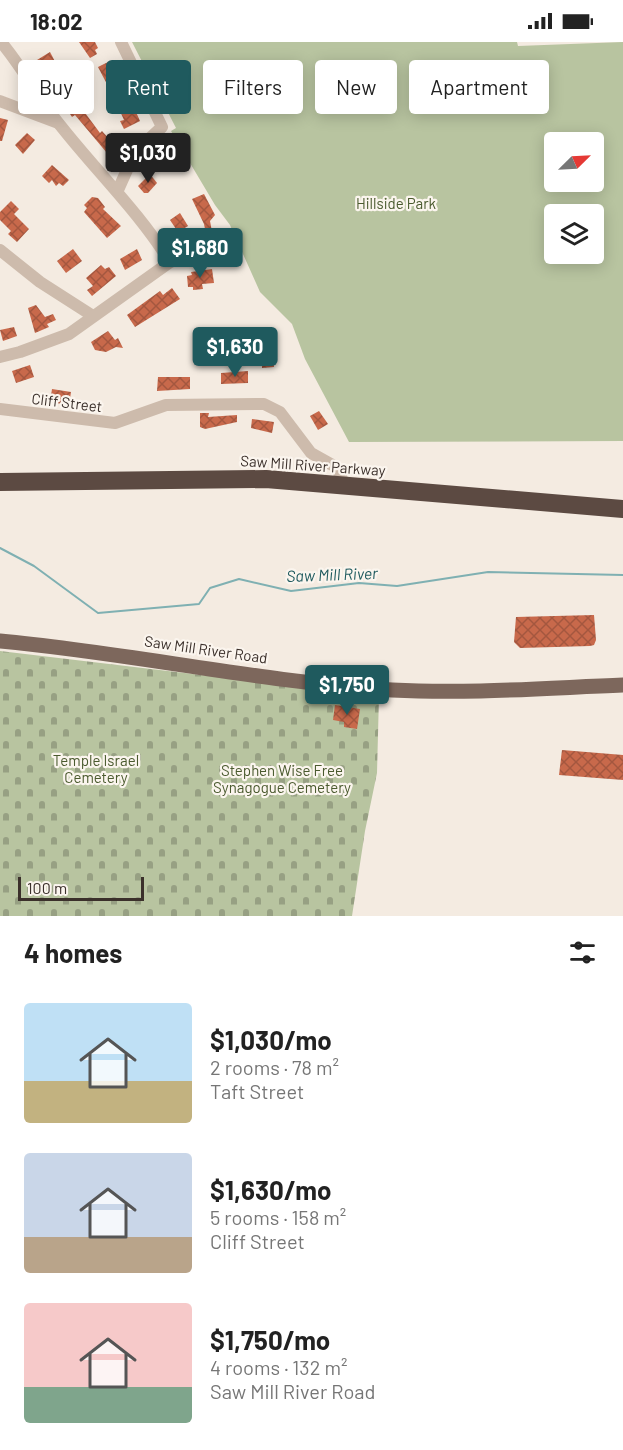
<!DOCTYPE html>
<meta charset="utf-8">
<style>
body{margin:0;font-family:Barlow,sans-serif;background:#f2f2f2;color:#222;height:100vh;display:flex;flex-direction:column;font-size:22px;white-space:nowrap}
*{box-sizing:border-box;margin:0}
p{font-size:20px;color:#767676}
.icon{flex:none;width:33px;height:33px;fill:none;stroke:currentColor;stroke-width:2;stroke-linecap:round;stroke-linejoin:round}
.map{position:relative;height:874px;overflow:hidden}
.details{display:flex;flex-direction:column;background:#fff;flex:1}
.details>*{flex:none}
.top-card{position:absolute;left:18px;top:18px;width:588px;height:54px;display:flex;gap:12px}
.needle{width:39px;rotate:66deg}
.fabs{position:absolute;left:544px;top:90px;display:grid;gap:12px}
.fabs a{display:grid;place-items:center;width:60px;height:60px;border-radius:6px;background:#fff;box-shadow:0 3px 15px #0003;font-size:30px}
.scale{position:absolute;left:18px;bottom:15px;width:126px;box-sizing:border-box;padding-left:6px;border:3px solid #3b302b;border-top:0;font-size:16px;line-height:21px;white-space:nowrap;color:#3b302b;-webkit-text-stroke:4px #fbf5ee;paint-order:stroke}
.price{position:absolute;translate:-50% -51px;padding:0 14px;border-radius:6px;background:#1f5a5e;color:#fff;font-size:20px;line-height:39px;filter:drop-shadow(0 2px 3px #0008)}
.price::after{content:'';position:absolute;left:50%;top:36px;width:18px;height:14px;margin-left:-9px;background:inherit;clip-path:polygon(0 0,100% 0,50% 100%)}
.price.selected{background:#222;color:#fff}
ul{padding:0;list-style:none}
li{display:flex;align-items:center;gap:18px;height:150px;padding:0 24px}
li span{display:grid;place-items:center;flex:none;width:168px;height:120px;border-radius:6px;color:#555}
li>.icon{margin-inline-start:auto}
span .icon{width:72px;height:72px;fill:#fffc;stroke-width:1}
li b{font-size:26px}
h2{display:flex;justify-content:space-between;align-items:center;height:72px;padding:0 24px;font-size:26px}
.chip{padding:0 21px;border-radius:6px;background:#fff;box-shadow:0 3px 15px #0003;font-size:21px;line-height:54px}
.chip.selected{background:#1f5a5e;color:#fff}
.status{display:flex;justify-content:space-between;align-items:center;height:42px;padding:0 30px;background:#fff;direction:ltr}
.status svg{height:16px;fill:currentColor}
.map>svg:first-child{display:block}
.cemetery{fill:url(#cemetery-stones)}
.park{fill:#b8c4a0;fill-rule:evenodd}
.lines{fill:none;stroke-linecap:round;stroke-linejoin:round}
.stream{stroke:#7fb0b2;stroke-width:2}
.building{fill:url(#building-cross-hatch)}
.minor{stroke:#cdbbac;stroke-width:12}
.major{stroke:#7d675c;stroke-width:15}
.highway{stroke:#5c4a42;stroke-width:18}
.labels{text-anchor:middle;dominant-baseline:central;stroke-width:4.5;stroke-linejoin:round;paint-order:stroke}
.park-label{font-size:15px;fill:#4a5a2e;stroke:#fbf5ee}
.street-label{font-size:15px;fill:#3b302b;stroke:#fbf5ee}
.water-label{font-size:16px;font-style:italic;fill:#1f5a5e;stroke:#fbf5ee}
</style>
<div class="status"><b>18:02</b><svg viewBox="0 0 49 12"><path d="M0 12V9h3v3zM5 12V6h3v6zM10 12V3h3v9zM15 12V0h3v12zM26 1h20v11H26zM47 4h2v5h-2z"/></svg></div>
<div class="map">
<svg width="623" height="874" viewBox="0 0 623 874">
<defs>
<pattern id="cemetery-stones" width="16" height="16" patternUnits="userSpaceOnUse" patternTransform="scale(1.5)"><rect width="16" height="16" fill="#b8c4a0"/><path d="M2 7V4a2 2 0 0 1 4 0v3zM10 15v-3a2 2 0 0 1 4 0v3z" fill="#97a083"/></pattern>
<pattern id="building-cross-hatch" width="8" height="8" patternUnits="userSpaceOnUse" patternTransform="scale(1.5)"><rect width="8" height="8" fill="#c8694b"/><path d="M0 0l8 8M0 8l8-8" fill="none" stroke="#a4573f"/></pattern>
</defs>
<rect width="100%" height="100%" fill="#f4ebe1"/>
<path class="cemetery" d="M0,609L379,654L377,731L365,789L352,874H0Z"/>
<path class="park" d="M132,0H517L518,4L623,0V399L349,400L305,317L292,282L260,250L230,183L215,163L171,89L176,86ZM555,100H594V140H555ZM555,172H594V212H555Z"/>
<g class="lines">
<path class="stream" d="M0,506L34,524L98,571L199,562L210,546L239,537L291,549L359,541L397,544L488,530L623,533"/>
</g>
<g class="building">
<path d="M79,0H95L98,6L95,8L97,12L90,16Z"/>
<path d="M50,10L61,31L48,38L37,18Z"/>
<path d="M110,19L121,40L109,46L98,25Z"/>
<path d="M74,56L100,91L102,89L120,109L114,115L109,109L107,111L75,73L72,75L64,63Z"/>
<path d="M132,61L140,79L124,87L120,79L124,78L119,67Z"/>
<path d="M0,76L8,78L2,99H0Z"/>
<path d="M27,91L35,98L23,112L15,103Z"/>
<path d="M164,110L178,112V117L185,126H162L163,116H156Z"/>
<path d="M52,123L69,138L63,144L59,141L56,144L52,138L49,141L42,134Z"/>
<path d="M150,132L157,141L148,151H144L138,144Z"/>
<path d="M204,152L215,173L210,179L213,195L211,196L206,192L204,182L192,157Z"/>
<path d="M92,155L98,156L105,165L103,167L121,184L107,196L84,170L87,166L84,163Z"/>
<path d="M11,159L19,167L14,172L29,187L17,200L8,192L11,189L0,178V170Z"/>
<path d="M180,171L188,184L178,190L170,178Z"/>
<path d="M73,207L82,219L66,231L57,219Z"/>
<path d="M137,207L142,218L125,228L120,217Z"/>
<path d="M101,223L105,227L109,225L116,234L92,254L87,248L93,244L86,236Z"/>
<path d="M212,227L214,241L202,242L203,247L193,248V245H188L187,234L192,233L191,230Z"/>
<path d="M172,246L180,257L135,285L127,273L160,249L163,253Z"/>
<path d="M36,263L45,275L53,272L56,278L47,282L49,285L35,291L28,266Z"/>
<path d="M14,285L17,294L3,299L0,288Z"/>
<path d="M108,289L115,298L118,296L123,306L116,305L106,310L95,308L91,300Z"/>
<path d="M273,312L274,325L262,326V313Z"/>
<path d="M30,323L34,335L16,341L12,329Z"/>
<path d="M248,329V341L221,342V331Z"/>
<path d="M158,335H190V347L157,349Z"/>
<path d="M52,347L71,350L69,363L50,360Z"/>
<path d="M319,369L328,382L318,388L310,374Z"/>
<path d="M200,371H209L208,375L237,373V380L205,387L200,385Z"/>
<path d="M252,377L274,380L272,391L251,386Z"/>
<path d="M594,573L596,598L594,603L590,604L520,606L514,600L516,575Z"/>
<path d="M335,663L360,667L357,687L344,685V680L333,678Z"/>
<path d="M562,708L623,713V738L559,733Z"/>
</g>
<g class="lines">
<g class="minor">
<path d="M1,0C23,26 39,57 60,83C97,130 139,170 170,220"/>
<path d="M0,59L58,81"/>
<path d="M118,148L135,110L162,85L121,0"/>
<path d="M0,208L40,240L93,274"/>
<path d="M0,315L20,310L69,292L170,220L233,200"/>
<path d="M0,367L115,381L166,363L264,362L280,370L311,411L336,425L344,441"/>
</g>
<path class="major" d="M0,599C131,611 260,640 392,648C469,652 546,646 623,643"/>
<path class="highway" d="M0,440L266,437L623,467"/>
</g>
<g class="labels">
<g class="park-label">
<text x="396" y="161">Hillside Park</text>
<text x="96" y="718">Temple Israel<tspan x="96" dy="17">Cemetery</tspan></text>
<text x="282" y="728">Stephen Wise Free<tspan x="282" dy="17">Synagogue Cemetery</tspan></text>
</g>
<g class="street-label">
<text transform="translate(67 360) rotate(7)">Cliff Street</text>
<text transform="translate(313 423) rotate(4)">Saw Mill River Parkway</text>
<text transform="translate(206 607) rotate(8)">Saw Mill River Road</text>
</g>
<g class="water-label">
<text transform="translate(332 532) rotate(-2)">Saw Mill River</text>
</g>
</g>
</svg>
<div class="fabs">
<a><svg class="needle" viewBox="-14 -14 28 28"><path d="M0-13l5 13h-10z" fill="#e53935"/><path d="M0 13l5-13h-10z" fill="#767676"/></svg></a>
<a><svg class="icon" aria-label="layers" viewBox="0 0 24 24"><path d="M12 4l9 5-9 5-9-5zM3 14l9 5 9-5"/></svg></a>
</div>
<div class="scale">100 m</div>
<b class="price selected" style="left:148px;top:142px">$1,030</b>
<b class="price" style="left:200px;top:237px">$1,680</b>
<b class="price" style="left:235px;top:336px">$1,630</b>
<b class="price" style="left:347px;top:674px">$1,750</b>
<div class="top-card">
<a class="chip">Buy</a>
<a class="chip selected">Rent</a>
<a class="chip">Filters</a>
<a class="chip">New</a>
<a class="chip">Apartment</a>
</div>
</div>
<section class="details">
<h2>4 homes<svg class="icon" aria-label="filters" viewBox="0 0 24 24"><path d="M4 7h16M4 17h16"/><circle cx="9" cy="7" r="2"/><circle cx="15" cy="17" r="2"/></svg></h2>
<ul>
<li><span style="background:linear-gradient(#bfe0f5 65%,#c2b280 0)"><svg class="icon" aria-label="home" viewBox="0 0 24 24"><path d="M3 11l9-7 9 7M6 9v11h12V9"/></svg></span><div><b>$1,030/mo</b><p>2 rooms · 78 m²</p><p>Taft Street</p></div></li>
<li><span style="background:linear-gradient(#c9d6e8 70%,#b9a48a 0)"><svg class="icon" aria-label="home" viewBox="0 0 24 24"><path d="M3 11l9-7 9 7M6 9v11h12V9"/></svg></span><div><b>$1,630/mo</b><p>5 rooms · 158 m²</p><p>Cliff Street</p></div></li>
<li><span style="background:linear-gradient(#f6c9c9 70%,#7fa58c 0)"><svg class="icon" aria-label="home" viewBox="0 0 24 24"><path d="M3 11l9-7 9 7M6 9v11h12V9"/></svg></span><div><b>$1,750/mo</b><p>4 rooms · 132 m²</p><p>Saw Mill River Road</p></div></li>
</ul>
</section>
